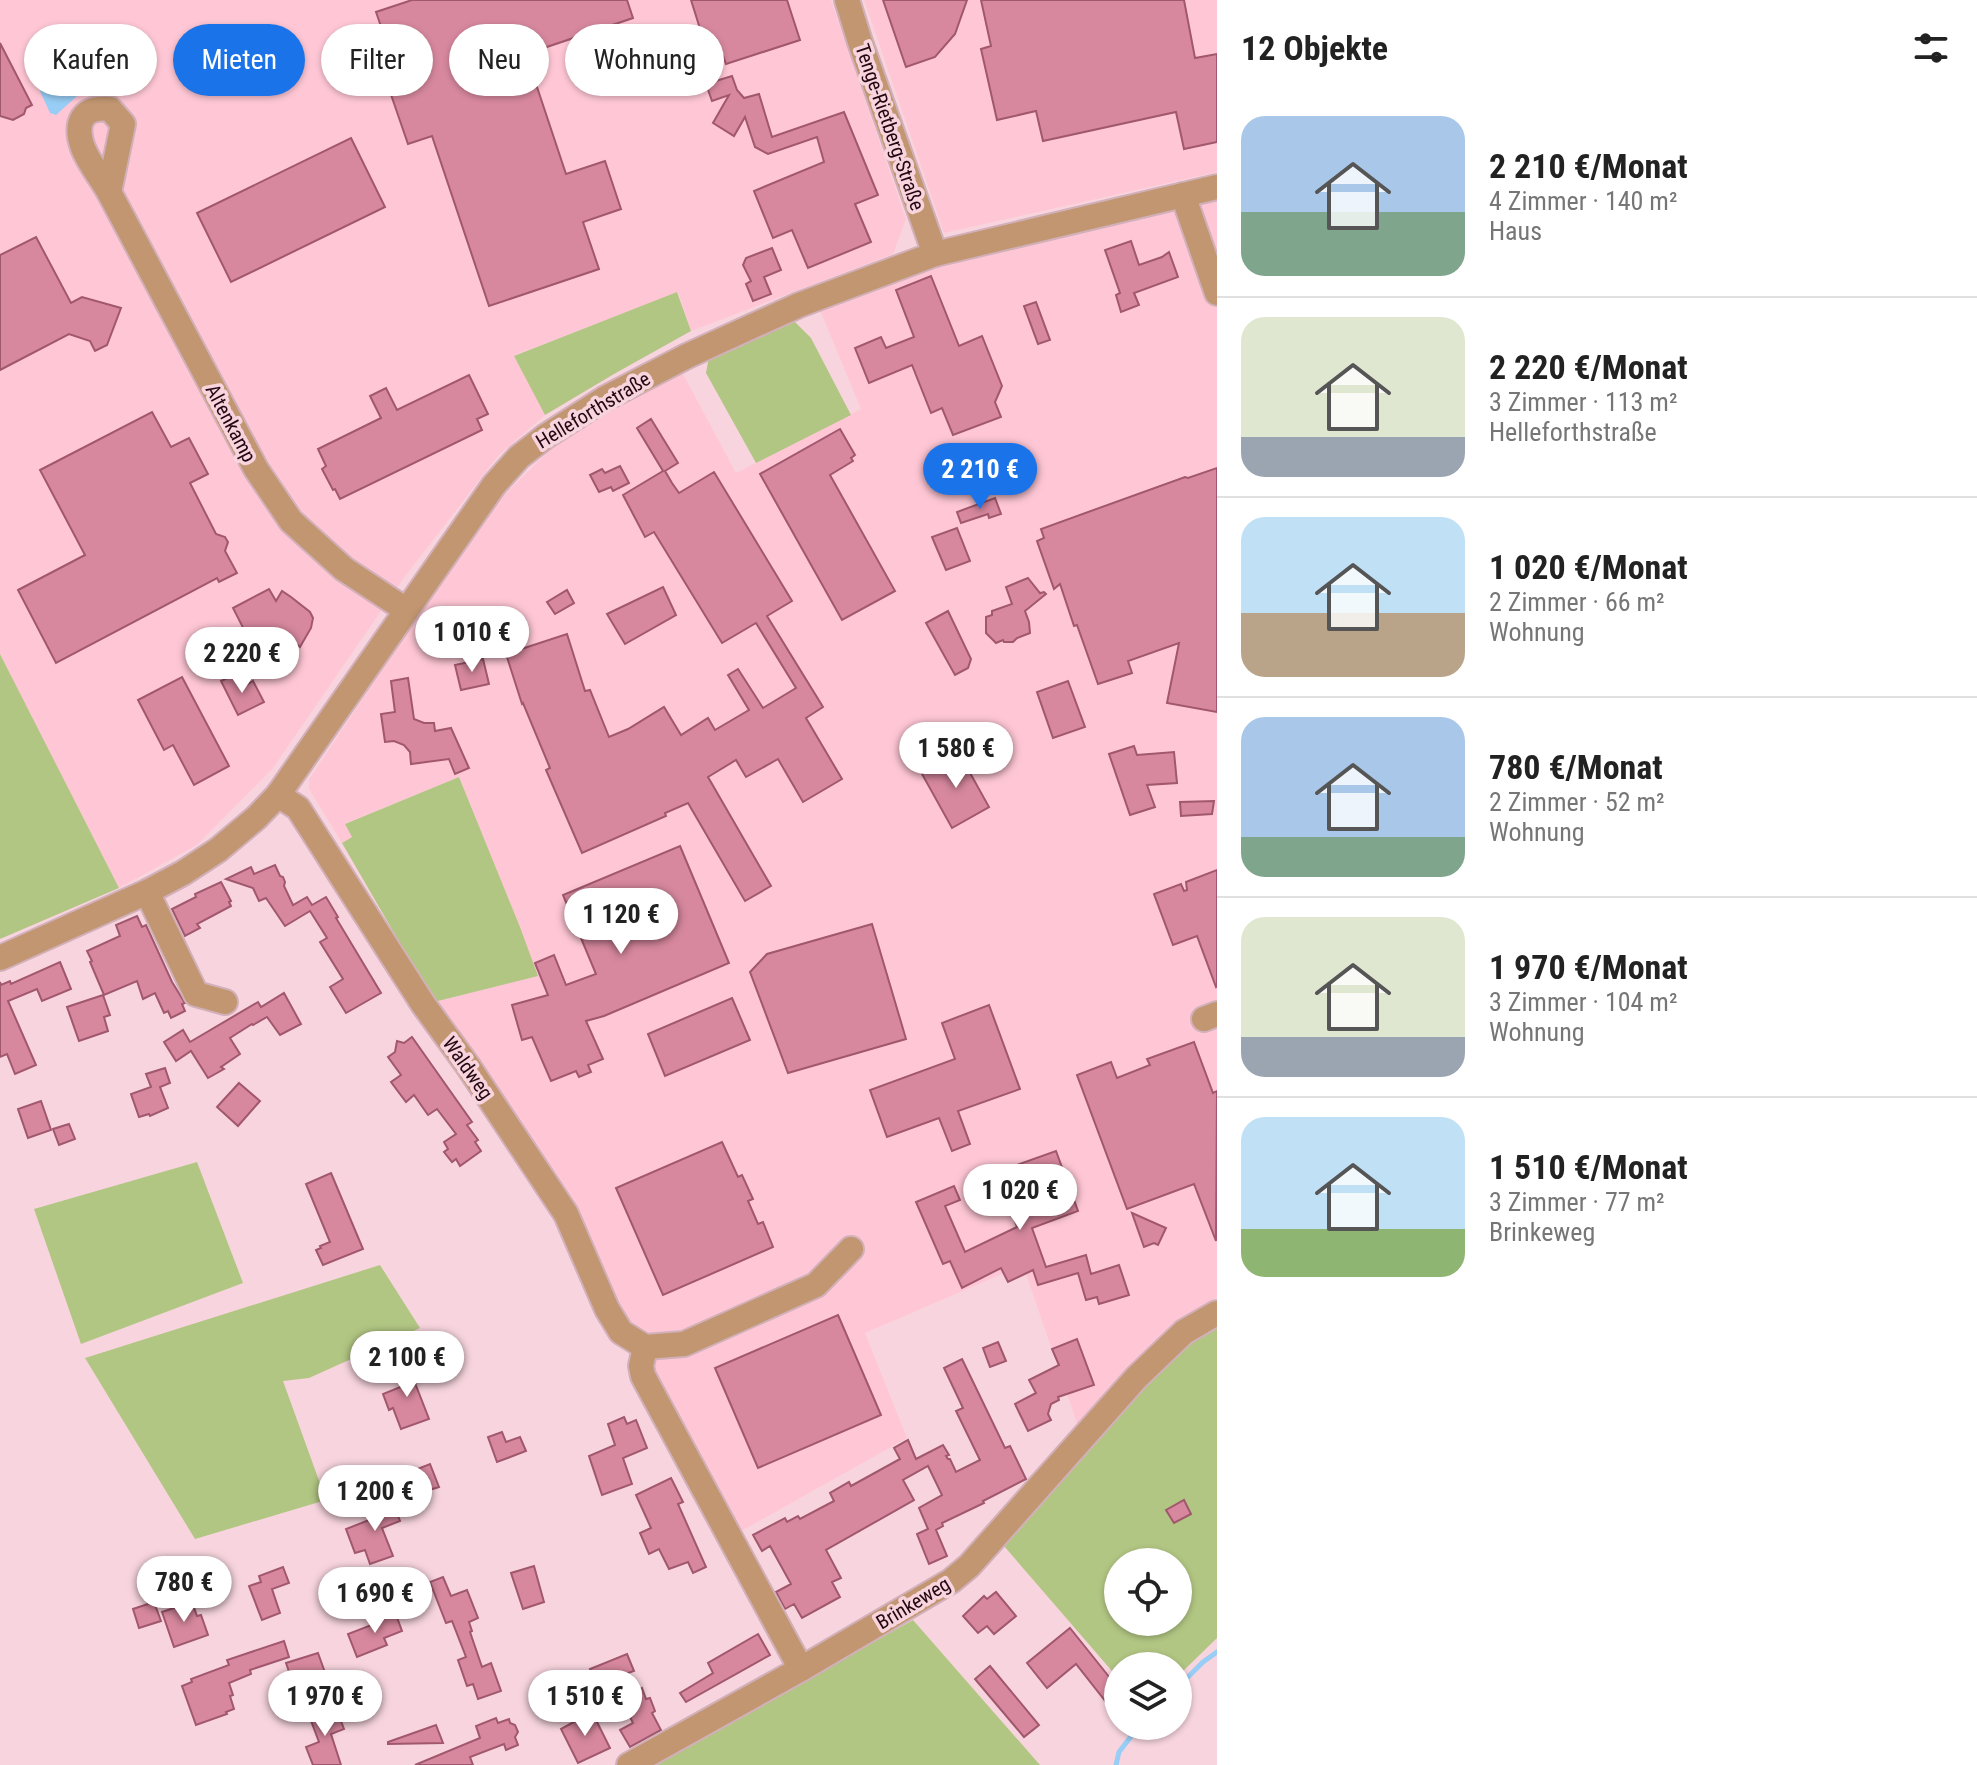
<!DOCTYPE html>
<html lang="de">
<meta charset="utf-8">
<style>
body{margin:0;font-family:"Roboto Condensed",sans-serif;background:#f6f6f6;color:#222;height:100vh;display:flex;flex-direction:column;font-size:30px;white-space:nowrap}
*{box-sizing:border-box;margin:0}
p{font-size:26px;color:#767676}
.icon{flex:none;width:44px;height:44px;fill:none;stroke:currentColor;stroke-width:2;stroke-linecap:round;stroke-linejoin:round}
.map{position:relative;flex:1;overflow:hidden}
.details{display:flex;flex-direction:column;background:#fff;width:760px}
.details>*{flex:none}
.top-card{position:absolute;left:24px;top:24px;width:760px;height:72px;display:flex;gap:16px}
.tools{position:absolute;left:1104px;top:1548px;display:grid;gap:16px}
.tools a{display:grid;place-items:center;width:88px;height:88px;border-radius:50%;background:#fff;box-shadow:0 2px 6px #0004;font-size:40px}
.price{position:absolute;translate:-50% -68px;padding:0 18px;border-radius:28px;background:#fff;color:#222;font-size:26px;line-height:52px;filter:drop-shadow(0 2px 4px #0008)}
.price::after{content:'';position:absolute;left:50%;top:48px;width:24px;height:18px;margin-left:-12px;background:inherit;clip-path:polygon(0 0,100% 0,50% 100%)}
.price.active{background:#1a73e8;color:#fff}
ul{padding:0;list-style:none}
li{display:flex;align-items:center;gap:24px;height:200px;padding:0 24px}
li+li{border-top:2px solid #e0e0e0}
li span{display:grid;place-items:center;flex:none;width:224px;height:160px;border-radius:24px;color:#555}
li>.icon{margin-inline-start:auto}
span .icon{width:96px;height:96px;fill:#fffc;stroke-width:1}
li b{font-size:34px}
h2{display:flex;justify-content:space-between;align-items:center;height:96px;padding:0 24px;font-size:34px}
.chip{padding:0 28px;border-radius:36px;background:#fff;box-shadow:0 2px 6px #0004;font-size:28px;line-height:72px}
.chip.active{background:#1a73e8;color:#fff}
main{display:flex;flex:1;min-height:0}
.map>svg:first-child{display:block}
.built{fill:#ffc7d5}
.green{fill:#b2c683;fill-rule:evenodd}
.water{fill:#98cdf5}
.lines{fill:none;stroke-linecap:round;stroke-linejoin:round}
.stream{stroke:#98cdf5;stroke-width:5}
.building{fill:#d7889e;stroke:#a1576d;stroke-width:2}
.minor-casing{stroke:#d2b0b9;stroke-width:28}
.minor{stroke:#c19671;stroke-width:24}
.labels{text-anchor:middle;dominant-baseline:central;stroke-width:7;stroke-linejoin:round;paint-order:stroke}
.street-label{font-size:20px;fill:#240711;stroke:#f8d5de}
</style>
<main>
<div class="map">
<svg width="1217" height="1765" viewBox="0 0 1217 1765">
<rect width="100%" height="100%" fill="#f8d5de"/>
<g class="built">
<path d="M0,0H831L906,219L893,254L691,331L678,292L515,355L545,415L498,456L403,579L273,768L197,845L119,888L0,654Z"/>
<path d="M864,0H1217V172L944,233Z"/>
<path d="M1217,197V1297L1173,1325L1079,1429L1023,1265L865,1333L907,1438L736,1534L652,1375L650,1333L627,1321L434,1002L537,976L520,927L459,777L346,823L352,837L342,843L309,789V779L404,637L423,605L501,498L558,442L681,370L736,473L861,409L819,308L951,258Z"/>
</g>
<g class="green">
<path d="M677,292L691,331L614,374L545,415L514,356Z"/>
<path d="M792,319L811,338L851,415L756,463L706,373L709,357Z"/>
<path d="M0,654L119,888L0,939Z"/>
<path d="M459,777L520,927L538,976L434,1002L342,843L352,837L345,824Z"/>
<path d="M197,1162L243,1283L81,1344L34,1209Z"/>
<path d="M380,1265L420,1328L309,1378L283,1381L326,1500L195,1539L85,1358Z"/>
<path d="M1217,1326V1638L1178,1676V1666H1118V1678L1004,1546L1168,1356ZM1118,1562H1178V1622H1118Z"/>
<path d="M913,1620L1040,1765H654Z"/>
</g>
<path class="water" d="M81,67L92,88L77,96L56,115L50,113L39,89Z"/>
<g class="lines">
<g class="stream">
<path d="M1178,1687L1203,1662L1217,1652"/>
<path d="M1116,1765L1119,1752L1139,1726"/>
</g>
</g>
<g class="building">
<path d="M412,0H627L633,18L526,54L566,174L605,161L621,209L583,222L599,269L489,306L432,136L408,144L388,86L400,82L376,12Z"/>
<path d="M691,0H787L800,40L726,64L721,50L708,54Z"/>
<path d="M883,0H967L955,34L935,57L906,67Z"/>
<path d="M981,0H1184L1195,58L1217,54V142L1184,149L1176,112L1043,141L1036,111L997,120L981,49L991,46Z"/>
<path d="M0,43L32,105L26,108L24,114L13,120L0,116Z"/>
<path d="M732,76L737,90L744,98L759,94L772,137L844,112L878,195L855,204L871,242L808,268L792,230L773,238L754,191L824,162L817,137L768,154L755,147L745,117L734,136L713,123L729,95L712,101L706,84Z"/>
<path d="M351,138L385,207L231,282L197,213Z"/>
<path d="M36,237L71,303L82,297L121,308L107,345L95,351L90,341L69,334L0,370V255Z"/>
<path d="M1131,241L1139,265L1162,257L1169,252L1178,277L1134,293L1139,305L1121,312L1116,295L1120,293L1105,250Z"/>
<path d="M772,248L781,270L764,277L771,294L753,301L746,284L751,281L743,265L746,258Z"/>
<path d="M931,276L959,346L982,336L1002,386L995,402L1001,417L953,435L942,408L931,413L912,365L869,383L855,348L881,337L886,348L914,337L896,290Z"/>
<path d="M1036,302L1050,340L1038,344L1024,306Z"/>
<path d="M469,375L488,414L477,419L482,430L340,499L335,489L333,490L322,469L326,466L318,449L381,418L370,396L386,388L397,410Z"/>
<path d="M152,412L171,447L189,438L208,474L190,483L216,534L225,537L228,542L225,551L237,573L219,582L217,578L56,663L18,590L85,555L40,470Z"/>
<path d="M651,419L678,463L665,471L672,483L679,493L714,472L792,601L767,616L823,707L806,718L842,779L803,802L778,759L746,777L736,760L708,777L771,886L745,901L688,803L665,813L666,816L582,853L546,770L550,768L523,703L522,704L506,654L567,634L585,691L590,690L609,737L628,729L664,707L681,735L708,718L715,730L749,710L728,675L738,669L763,708L796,688L756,623L722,643L654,532L645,537L623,495L663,471L637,428Z"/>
<path d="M840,429L855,455L851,458L853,461L830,475L895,591L842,620L760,474Z"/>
<path d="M620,466L629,483L613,491L611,487L599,492L590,475L602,469L605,473Z"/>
<path d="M1217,468V712L1167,703L1179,643L1128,661L1132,673L1098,684L1077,625L1074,626L1060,584L1054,589L1037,541L1044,538L1041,529L1185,477L1188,478Z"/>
<path d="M995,498L1001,514L989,518L988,514L961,523L957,512Z"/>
<path d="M957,528L970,561L946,570L932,537Z"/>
<path d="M1028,578L1040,593L1044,592L1046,594L1025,611L1029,622L1030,633L1017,638L1013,642H1004L1003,640L996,643L986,633V617L992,615V611L1012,604L1006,587Z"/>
<path d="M663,587L676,615L625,644L607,614Z"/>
<path d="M269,589L276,601L282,591L291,597L310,612L313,618L311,628L300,647L293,641V653L279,648L259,659L233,608Z"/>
<path d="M567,590L574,603L555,614L547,602Z"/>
<path d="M948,611L971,659L968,668L955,675L926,623Z"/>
<path d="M483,659L489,684L461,690L455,665Z"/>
<path d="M234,675L241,688L253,681L264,702L238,715L221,681Z"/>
<path d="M182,677L229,766L194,785L173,745L164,750L138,700Z"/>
<path d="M408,678L414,719L424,723H434L435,731L451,728L469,768L455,774L449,759L411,764L410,752L404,745L394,741L385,742L381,714L395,712L391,681Z"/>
<path d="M1068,681L1085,727L1053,738L1037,692Z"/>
<path d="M1134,746L1137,755L1174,752L1177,783L1147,785L1155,807L1130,815L1109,754Z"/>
<path d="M959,753L989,807L952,828L922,774Z"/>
<path d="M1214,801L1212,814L1181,816L1180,802Z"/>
<path d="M680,846L729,963L604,1016L586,1021L603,1059L588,1065L591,1072L579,1077L576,1071L551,1081L532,1037L522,1040L512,1005L548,995L535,963L554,955L566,985L596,974L563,895Z"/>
<path d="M275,865L280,876L283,877L285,882L284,886L293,905L307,897L312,905L326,897L338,917L336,918L381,993L346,1013L330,987L343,979L320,942L327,938L310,911L285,926L266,898L259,901L253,888L226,879L251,867L254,874Z"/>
<path d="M1217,870V986L1216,987L1197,936L1173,945L1154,894L1181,884L1184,891L1187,890L1186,882Z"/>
<path d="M221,882L231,901L229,902L231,906L197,924L200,928L185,936L172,909L196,897L195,894Z"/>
<path d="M137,916L142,927L146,925L172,982L185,1003L182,1004L185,1011L171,1018L168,1011L164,1013L155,993L143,999L137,981L104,995L90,962L92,961L87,951L120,936L116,925Z"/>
<path d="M872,924L906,1039L788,1073L750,972L767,954Z"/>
<path d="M60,962L71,989L42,1001L37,989L8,1001L36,1065L15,1074L7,1054L0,1057V982L1,985L10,981L11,984Z"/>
<path d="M284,993L301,1024L280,1035L267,1017L253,1025L252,1024L230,1038L240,1054L221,1067L224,1069L208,1078L191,1051L176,1061L164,1042L183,1030L190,1042L258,1002L261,1007Z"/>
<path d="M103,995L110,1015L104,1017L108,1031L79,1041L67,1007Z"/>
<path d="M732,998L750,1040L665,1076L648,1034Z"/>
<path d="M989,1005L1020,1089L958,1111L970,1144L952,1151L939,1118L887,1137L870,1090L955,1059L942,1023Z"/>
<path d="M412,1037L472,1122L467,1125L478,1140L475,1142L481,1151L460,1166L456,1159L452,1162L444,1152L448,1149L444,1142L456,1134L437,1109L428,1115L414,1095L406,1102L391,1082L401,1075L388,1057L395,1052L397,1041L404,1043Z"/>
<path d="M1194,1042L1213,1093L1217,1091L1216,1241L1194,1184L1127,1209L1077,1075L1111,1062L1117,1078L1150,1065L1147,1059Z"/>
<path d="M165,1068L170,1083L160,1087L168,1108L150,1116L149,1114L139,1117L131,1094L151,1087L146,1074Z"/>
<path d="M239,1083L260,1101L238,1126L217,1107Z"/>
<path d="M41,1101L51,1130L28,1138L18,1109Z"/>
<path d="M69,1124L75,1139L59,1145L53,1129Z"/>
<path d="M722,1142L738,1177L742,1175L753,1199L748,1201L758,1224L763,1222L773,1247L663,1295L616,1188Z"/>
<path d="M1056,1151L1078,1211L1032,1228L1046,1267L1086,1255L1091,1274L1119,1265L1129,1295L1099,1304L1097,1297L1086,1300L1078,1273L1038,1285L1033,1270L1008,1282L1001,1268L962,1288L950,1261L943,1264L916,1202L954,1186L960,1200L945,1206L965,1252L1017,1227L997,1172Z"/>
<path d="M331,1173L363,1249L323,1265L316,1250L321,1248L320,1246L330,1242L306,1184Z"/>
<path d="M1132,1213L1166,1228L1158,1245L1154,1243L1144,1247Z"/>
<path d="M838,1315L881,1415L758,1468L715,1368Z"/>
<path d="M1077,1339L1094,1385L1058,1397L1059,1400L1051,1404L1048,1414L1051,1420L1028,1431L1015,1404L1036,1393L1029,1380L1059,1365L1052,1349Z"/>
<path d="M998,1342L1006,1361L990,1367L983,1348Z"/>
<path d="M962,1359L1005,1448L1010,1446L1026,1479L983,1501L984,1503L942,1523L943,1526L936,1530L947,1556L929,1564L917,1534L928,1529L919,1508L942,1495L928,1466L903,1480L914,1500L826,1550L841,1578L832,1582L840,1597L802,1618L794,1604L785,1609L776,1592L791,1584L770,1546L762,1551L753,1535L785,1518L787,1522L798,1516L800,1519L834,1501L830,1493L849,1482L851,1486L900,1459L894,1448L908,1440L916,1459L943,1445L949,1455L946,1456L948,1459H950L956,1472L980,1460L956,1411L963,1408L944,1368Z"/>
<path d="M413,1363L420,1380L415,1383L429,1419L401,1429L393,1408L389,1410L383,1394L403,1386L397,1370Z"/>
<path d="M624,1417L627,1424L636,1420L647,1448L623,1458L632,1484L602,1495L589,1456L615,1445L608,1424Z"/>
<path d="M502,1432L506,1442L520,1437L526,1451L497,1462L488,1437Z"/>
<path d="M430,1464L439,1487L423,1492L415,1470Z"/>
<path d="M671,1478L683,1502L678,1504L706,1567L693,1573L688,1562L669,1569L659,1549L649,1554L640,1533L651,1528L636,1495Z"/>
<path d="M391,1498L400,1521L382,1528L393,1556L370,1564L365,1550L355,1553L346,1529L377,1517L373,1505Z"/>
<path d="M1184,1500L1191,1514L1174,1523L1166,1510Z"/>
<path d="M534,1566L544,1602L523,1609L511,1573Z"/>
<path d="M283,1567L289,1583L272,1589L280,1613L262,1620L249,1586L261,1582L259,1576Z"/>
<path d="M443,1577L451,1596L467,1590L478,1618L469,1622L472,1631L470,1632L482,1667L491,1663L501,1691L478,1699L473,1684L467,1686L458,1660L466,1657L452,1621L446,1623L430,1582Z"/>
<path d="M996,1592L1016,1616L994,1634L987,1626L978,1633L963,1616L984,1596L987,1599Z"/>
<path d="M154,1602L161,1621L139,1628L133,1609Z"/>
<path d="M192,1602L197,1616L201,1615L208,1635L174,1647L162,1612Z"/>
<path d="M395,1612L402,1631L384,1638L387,1645L357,1657L348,1634L382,1621L381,1618Z"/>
<path d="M1070,1628L1118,1688V1700L1110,1707L1076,1664L1047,1688L1027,1663Z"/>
<path d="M758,1634L770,1655L686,1702L680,1693L713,1673L708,1663Z"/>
<path d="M284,1641L289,1657L250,1670L251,1674L229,1683L233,1695L230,1696L234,1709L226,1712L227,1714L196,1725L182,1686L192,1682L191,1679L229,1665L227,1660Z"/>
<path d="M318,1653L328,1681L296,1692L286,1663Z"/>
<path d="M627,1654L634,1671L571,1693L566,1680L591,1671L590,1669Z"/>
<path d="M990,1666L1039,1725L1024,1737L975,1679Z"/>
<path d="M642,1688L646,1699L650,1698L655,1711L652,1713L661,1730L630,1747L620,1730L633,1723L627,1711L635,1707L630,1694Z"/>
<path d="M335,1706L344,1729L331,1734L341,1765H313L306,1747L319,1742L310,1718Z"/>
<path d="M592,1712L610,1748L578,1763L561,1729Z"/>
<path d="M496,1718L498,1723L509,1719L510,1723L515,1725L518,1732L515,1737L518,1745L506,1750L504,1744L470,1757L473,1765H415L480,1738L476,1726Z"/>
<path d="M436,1725L443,1743L388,1744V1742Z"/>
</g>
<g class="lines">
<defs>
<g id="minor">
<path d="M847,0L860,42L935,254"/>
<path d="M109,192L123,124L110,109C82,106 74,123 83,148C89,163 101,178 109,192L256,469L291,521L344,569L406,610"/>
<path d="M1183,195L1217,293"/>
<path d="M278,795L298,808L423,1004L468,1066L566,1214L607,1309L621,1332L645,1347L684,1344L816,1285L851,1249"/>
<path d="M147,892L196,994L225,1002"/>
<path d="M0,958L147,892L183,873L218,850L256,818L278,795L494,485L519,457L546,436L604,399L687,356L799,305L935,254L1217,187"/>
<path d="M1204,1019L1217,1014"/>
<path d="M645,1347L641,1366L643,1376L801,1669"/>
<path d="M629,1765L801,1669L951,1581L969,1566L1137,1377L1184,1332L1217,1313"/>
</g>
</defs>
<use href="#minor" class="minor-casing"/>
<use href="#minor" class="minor"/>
</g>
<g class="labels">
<g class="street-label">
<text transform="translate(890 127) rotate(71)">Tenge-Rietberg-Straße</text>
<text transform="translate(593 410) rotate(-31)">Helleforthstraße</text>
<text transform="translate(231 423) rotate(62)">Altenkamp</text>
<text transform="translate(468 1068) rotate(55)">Waldweg</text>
<text transform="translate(913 1603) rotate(-31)">Brinkeweg</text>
</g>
</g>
</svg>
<div class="tools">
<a><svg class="icon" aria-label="locate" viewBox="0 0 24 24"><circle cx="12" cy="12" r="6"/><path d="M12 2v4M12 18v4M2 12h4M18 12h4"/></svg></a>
<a><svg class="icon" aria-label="layers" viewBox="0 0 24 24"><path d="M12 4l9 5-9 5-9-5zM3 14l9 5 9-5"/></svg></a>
</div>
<b class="price active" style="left:980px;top:511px">2 210 €</b>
<b class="price" style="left:472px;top:674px">1 010 €</b>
<b class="price" style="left:242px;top:695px">2 220 €</b>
<b class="price" style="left:956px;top:790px">1 580 €</b>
<b class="price" style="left:621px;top:956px">1 120 €</b>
<b class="price" style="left:1020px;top:1232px">1 020 €</b>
<b class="price" style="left:407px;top:1399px">2 100 €</b>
<b class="price" style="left:375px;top:1533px">1 200 €</b>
<b class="price" style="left:184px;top:1624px">780 €</b>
<b class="price" style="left:375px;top:1635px">1 690 €</b>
<b class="price" style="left:325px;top:1738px">1 970 €</b>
<b class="price" style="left:585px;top:1738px">1 510 €</b>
<div class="top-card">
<a class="chip">Kaufen</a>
<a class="chip active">Mieten</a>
<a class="chip">Filter</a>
<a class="chip">Neu</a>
<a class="chip">Wohnung</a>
</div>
</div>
<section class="details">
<h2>12 Objekte<svg class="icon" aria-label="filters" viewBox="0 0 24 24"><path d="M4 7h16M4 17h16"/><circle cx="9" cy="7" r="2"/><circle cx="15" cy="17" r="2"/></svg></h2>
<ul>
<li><span style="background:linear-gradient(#a9c7e8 60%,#7fa58c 0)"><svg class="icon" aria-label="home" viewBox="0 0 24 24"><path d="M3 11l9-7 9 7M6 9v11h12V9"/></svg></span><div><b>2 210 €/Monat</b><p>4 Zimmer · 140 m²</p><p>Haus</p></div></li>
<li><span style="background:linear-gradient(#dfe7d0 75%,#9aa5b1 0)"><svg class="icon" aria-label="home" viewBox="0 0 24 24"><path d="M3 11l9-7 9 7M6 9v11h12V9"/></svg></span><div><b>2 220 €/Monat</b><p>3 Zimmer · 113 m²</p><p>Helleforthstraße</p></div></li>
<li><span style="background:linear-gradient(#bfe0f5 60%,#b9a48a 0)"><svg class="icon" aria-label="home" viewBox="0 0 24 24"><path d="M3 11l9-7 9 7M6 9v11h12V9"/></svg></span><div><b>1 020 €/Monat</b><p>2 Zimmer · 66 m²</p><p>Wohnung</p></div></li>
<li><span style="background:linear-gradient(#a9c7e8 75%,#7fa58c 0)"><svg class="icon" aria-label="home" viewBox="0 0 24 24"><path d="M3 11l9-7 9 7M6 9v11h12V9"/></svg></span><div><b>780 €/Monat</b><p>2 Zimmer · 52 m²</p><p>Wohnung</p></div></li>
<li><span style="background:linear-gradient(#dfe7d0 75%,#9aa5b1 0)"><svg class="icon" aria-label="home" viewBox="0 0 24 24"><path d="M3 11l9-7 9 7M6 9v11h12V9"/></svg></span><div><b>1 970 €/Monat</b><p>3 Zimmer · 104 m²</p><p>Wohnung</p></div></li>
<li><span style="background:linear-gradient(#bfe0f5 70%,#8fb573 0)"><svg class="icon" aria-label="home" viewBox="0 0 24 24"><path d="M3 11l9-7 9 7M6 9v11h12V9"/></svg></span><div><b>1 510 €/Monat</b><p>3 Zimmer · 77 m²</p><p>Brinkeweg</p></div></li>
</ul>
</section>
</main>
